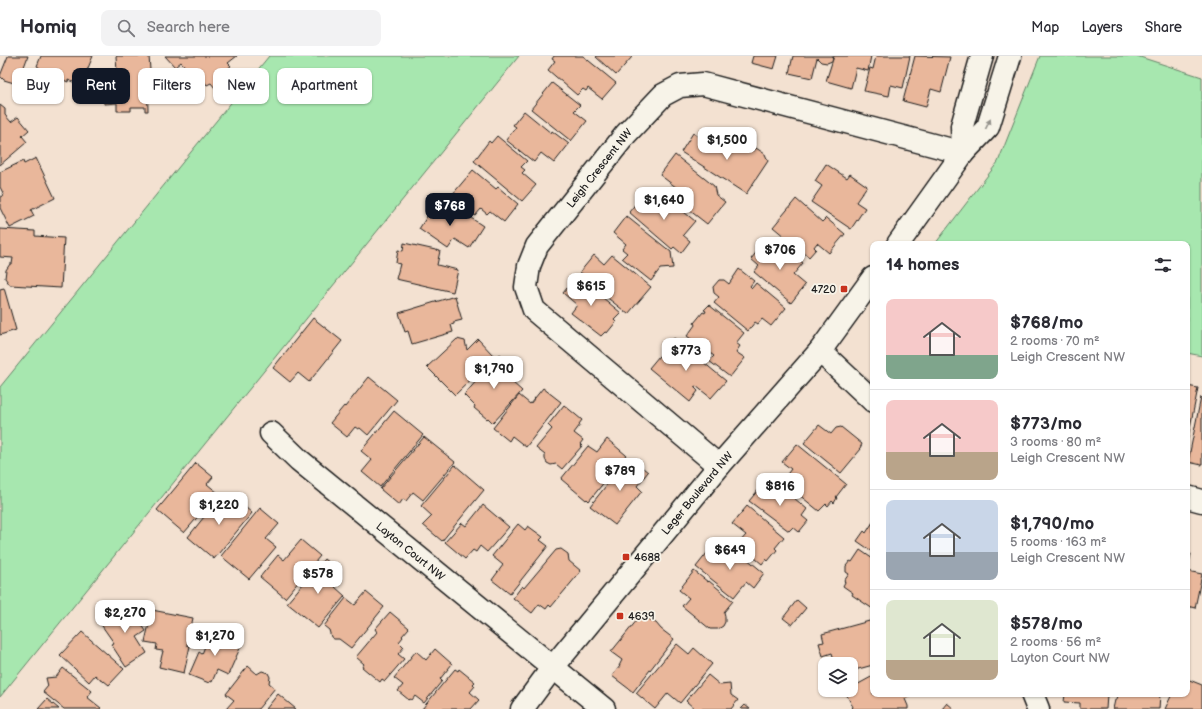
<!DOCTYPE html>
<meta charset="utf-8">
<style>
body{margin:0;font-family:"Balsamiq Sans",sans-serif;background:#f2f2f3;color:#2b2b33;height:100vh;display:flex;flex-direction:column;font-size:15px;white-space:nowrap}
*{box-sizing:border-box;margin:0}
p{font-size:13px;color:#7c7c81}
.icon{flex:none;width:22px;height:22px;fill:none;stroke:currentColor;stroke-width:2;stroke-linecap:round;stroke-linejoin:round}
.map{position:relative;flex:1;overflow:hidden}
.sheet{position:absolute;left:870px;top:185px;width:320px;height:456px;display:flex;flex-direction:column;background:#fff;border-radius:8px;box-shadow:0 1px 3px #0004}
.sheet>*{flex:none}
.hud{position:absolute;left:12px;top:12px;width:380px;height:36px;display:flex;gap:8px}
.controls{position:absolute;left:818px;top:601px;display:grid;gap:8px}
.controls a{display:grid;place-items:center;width:40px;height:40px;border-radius:8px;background:#fff;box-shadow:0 1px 3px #0004;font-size:20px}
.price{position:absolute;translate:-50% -34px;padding:0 9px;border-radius:8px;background:#fff;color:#222;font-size:13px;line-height:26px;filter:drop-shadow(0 1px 2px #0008)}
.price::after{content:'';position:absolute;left:50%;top:24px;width:12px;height:9px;margin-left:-6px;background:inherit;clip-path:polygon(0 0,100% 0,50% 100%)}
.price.selected{background:#111827;color:#fff}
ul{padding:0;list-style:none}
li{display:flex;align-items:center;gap:12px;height:100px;padding:0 16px}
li+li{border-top:1px solid #e1e1e2}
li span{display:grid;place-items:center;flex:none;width:112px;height:80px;border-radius:8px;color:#555}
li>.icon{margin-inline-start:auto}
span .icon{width:48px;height:48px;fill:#fffc;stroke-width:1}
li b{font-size:17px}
h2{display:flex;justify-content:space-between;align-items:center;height:48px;padding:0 16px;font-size:17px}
.tag{padding:0 14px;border-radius:8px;background:#fff;box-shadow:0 1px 3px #0004;font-size:14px;line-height:36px}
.tag.selected{background:#111827;color:#fff}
header{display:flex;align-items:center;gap:24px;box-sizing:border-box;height:56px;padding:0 20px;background:#fff;border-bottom:1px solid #e1e1e2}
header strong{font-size:19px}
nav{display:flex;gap:22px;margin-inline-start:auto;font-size:14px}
.search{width:280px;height:36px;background:#f2f2f3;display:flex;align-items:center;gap:10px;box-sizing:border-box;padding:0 14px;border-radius:8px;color:#7c7c81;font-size:15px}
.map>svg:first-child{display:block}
.green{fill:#a7e7af;stroke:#628266}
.building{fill:#e9b79b;stroke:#1c1c1c}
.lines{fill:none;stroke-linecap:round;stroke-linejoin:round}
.minor-casing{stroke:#1c1c1c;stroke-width:25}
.minor{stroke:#f7f3e8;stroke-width:22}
.oneway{fill:#94928c}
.poi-dot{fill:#c8321e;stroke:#f7f3e8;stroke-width:1.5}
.labels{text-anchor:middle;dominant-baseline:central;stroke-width:3.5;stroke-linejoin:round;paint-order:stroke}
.street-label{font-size:11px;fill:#1c1c1c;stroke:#f7f3e8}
.poi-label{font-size:11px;fill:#1c1c1c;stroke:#f7f3e8;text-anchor:start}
</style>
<header>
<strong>Homiq</strong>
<div class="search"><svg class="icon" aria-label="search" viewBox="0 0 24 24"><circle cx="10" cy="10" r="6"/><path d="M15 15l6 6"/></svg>Search here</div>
<nav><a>Map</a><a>Layers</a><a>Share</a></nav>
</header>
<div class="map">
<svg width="1202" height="653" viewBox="0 0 1202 653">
<rect width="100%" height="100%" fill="#f3e1d1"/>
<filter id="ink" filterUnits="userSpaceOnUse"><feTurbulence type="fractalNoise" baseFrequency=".025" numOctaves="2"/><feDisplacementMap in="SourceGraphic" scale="8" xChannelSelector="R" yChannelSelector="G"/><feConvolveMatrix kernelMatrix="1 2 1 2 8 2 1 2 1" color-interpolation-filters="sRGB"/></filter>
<g filter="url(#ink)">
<g class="green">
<path d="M269,0H519L0,641V331Z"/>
<path d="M1040,0H1137L1202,21V300L1187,297V188H935L998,106Z"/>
</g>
<g class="building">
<path d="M8,0H28L18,27H14L4,24L0,20Z"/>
<path d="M41,0H93L81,29L68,24V26L52,19L49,26L37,21L40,12L37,10Z"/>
<path d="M116,0H149L150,14L147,15L148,55H145V51H131V55H117V47L104,48L103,22H100V17L117,16Z"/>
<path d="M165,0H237L228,7L231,10L222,17L231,27L219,37L211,27L207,29L196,15L192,18L181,6L175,11Z"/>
<path d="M554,0H583L616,27L602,43L588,32L586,35L583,33L577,39L548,14L555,5L552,3Z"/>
<path d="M597,0H630L632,1L616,19L596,1Z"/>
<path d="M753,0H778L774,13L751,7Z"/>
<path d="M793,0H833L832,5L827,7L821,6L817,2L812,22L789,17Z"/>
<path d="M834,0H871L868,15L856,12L851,32L826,25Z"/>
<path d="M876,0H910L903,32L891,29L889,40L864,35L870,12L873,13Z"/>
<path d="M915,0L950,1L941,36L931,33L926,51L903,45Z"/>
<path d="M552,27L580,49L574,55L587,65L571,85L531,53Z"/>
<path d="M0,49L5,53V59L11,66L18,61L29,74L22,80L27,86L0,109Z"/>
<path d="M524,55L551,77L552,75L569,88L554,107L541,97L534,106L506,84L516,71L513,69Z"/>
<path d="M693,77L702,83L705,78L727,92L743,88L754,95L756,92L765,98L768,105L746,138L681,96Z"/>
<path d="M497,80L527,105L521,111L525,114L522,117L536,129L522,145L474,105L489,85L491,87Z"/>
<path d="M675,99L714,130L716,139L725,146L707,168L671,140L677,132L660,119Z"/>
<path d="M36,102L55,142L31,154L34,160L10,172L0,152V141L4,139L0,131V116L23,105L24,108Z"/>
<path d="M826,108L847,122L850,118L867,130L856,146L865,152L851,173L811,146L822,130L815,125Z"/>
<path d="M473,114L496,133L498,131L518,148L504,166L490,155L487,158L481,153L475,160L451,140Z"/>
<path d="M644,138L656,148L663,139L695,165L683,179L690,185L681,197L674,191L672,193L629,156Z"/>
<path d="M796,143L822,166L826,162L845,178L829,197L817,187L814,191L816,193L809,201L773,171Z"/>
<path d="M437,145L462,162L465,158L483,170L469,192L455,183L448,193L419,173Z"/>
<path d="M626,160L671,196L673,212L660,213L651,225L622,202L627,197L622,193L626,188L613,177Z"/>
<path d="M0,173L35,175V180L64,182L61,232L10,229L5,222L6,214L10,208H12L13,202L0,201Z"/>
<path d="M778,186L803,207L793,219L805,229L791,247L754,216L759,210L751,203L759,193L767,200Z"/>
<path d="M404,187L440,195L437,209L458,214L453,236L396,223L400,208L396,207L398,194L403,195Z"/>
<path d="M594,199L604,208L612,199L651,231L628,258L595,232L597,230L580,216Z"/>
<path d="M739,213L754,225L750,230L752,232L756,227L786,252L771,270L762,263L758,268L755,266L748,275L714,247L719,241L714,237L713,231L719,224H724L729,228Z"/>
<path d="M577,220L621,257L614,264L616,266L607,277L605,276L601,280L571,257L577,249L563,237Z"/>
<path d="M4,232L16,274L0,279V233Z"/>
<path d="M455,240L462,264L454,266V268L451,269L453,276L412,288L408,275L405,276L399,257Z"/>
<path d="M709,249L744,277L736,287L740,290L736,296L745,302L730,321L709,305L714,300L687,280L695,269L694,267L703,256L705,257L706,255L704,254Z"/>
<path d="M313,262L342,285L309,326L298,317L290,326L273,312Z"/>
<path d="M674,282L726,325L711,342L696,330L694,331L698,335L690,346L649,312Z"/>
<path d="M457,283L465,285L467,294L478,283L493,299L484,309L485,310L455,339L427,311Z"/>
<path d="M500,298L517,314L512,318L516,322L512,326L522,335L493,367L488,362L487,363L474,352L475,350L464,339Z"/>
<path d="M369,321L397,344L368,379L360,372L358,373L355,371L347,381L330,367L344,350L345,351Z"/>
<path d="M1187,330L1198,332L1187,386Z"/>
<path d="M543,332L561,346L526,391L512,380L509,385L493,372L519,339L530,348Z"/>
<path d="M1201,341L1202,342V409L1188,406Z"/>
<path d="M564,349L582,364L579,368L580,369L574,377L583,384L580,388L582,390L562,413L556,408L551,409L547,407L545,403V399L536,392L552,373L548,369Z"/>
<path d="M394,355L423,379L380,431L362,416L372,404L361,395Z"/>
<path d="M819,369L831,378L836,372L841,371L862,388L860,392L861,393L841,417L804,387Z"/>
<path d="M424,381L455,406L423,444L413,436L406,445L403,443L399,449L380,433Z"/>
<path d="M607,383L626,399L589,445L587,443L586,444L561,423L588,390L597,396Z"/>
<path d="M797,388L846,428L836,441L837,442L834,447L832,445L828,450L826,448L819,455L782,425L791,413L782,406Z"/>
<path d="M629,401L648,416L637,430L642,435L615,469L590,450Z"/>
<path d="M196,407L213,421L207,428L218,437L184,477L157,454Z"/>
<path d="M455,409L484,434L442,485L423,469L432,460L421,450Z"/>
<path d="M765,426L777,436L781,431L807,453L802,460L808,465L799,476L793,471L789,475L749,445Z"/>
<path d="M220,441L231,450L235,446L236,447L238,445L252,457L214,503L188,481Z"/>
<path d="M483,449L509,471L487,496L480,490L476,496L473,494L465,503L445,486L462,467L466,470Z"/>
<path d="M747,450L784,481L775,492L777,494L768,505L766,503L762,508L738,488L746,479L732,468Z"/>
<path d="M260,452L279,468L266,483L276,491L249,523L221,500Z"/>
<path d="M873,466V496L857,485L864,475L866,477Z"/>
<path d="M518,468L525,474L528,470L543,481L540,484L548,490L510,538L492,524L503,509L492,500Z"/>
<path d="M301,484L320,500L285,542L260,521L278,499L284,504Z"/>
<path d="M711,492L718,498L720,496L726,501L734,492L764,517L753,532L746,526L734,541L696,511Z"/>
<path d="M561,493L568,498L569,505L581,515L551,551L549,549L546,553L539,548L532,557L513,542L522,530L524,532L556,494Z"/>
<path d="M860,494L873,503V553L852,539L853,537L843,530L845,526L844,525L849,518L846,516V510L850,505L852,506Z"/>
<path d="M1187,497L1191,498L1187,515L1202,518L1195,552L1187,550Z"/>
<path d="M324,503L341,517L336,524L339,527L335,531L345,540L318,572L287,547Z"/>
<path d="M694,515L708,526L709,525L733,545L724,556L725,560V566L723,570L718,573H710L682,550L689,542L679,534Z"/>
<path d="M366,536L384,551L351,592L339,583H334L331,581L329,574L324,570L346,542L355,549Z"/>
<path d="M797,544L806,552L792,569L783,562Z"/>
<path d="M128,548L146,575L137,581L147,597L126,611L111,588L114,587L100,567L106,563L109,554L116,557Z"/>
<path d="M152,554L193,562L187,589L190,590L184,617L159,611L163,595L156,594L157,588L145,586Z"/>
<path d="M390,556L409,572L402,580L403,581L399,586L404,591L398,598L404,603L385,625L382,623L380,626L362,611L364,608L356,601L377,576L375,573Z"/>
<path d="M642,558L651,565L656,567L661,573L674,583L633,636L612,620L620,610H619L622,604L611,596Z"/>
<path d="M873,564V609L851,615V608H825V615L823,607L834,604L832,597L823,600L819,587L824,586L822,578Z"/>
<path d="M215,574L229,580L227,584L241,590L228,619L217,614L212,626L210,625L209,627L189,619L199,596L202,598L210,577L213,578Z"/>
<path d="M82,576L124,613L109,629L104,625L103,626L95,619L89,626L60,599Z"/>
<path d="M677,588L689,598L694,592L712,608L680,647L668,637L655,653L636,637Z"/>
<path d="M435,593L452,608L440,623L442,625L424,647L415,640L412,644L410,643L409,644L398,635L403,629L394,622L416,595L426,604Z"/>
<path d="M248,610L257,618L262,615L268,617L270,621L269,627L275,632L258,653H226L234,644L226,638Z"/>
<path d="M63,612L92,635L87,641L101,652L100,653H64L43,636L48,630L46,622L56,621Z"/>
<path d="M455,613L458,615L459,613L475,626L473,628L475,630L470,636L479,644L471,653H422Z"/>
<path d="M708,619L720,629L730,628L731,639L738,644L731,653H695L686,645Z"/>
<path d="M873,620V638H909L911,640L905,643L908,650V653H851L853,651L845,636L851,634V632Z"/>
<path d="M1187,623L1202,629V653H1165L1172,638H1187Z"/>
<path d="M278,638L296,653H266Z"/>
<path d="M1065,638L1107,639L1106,653H1080V647L1064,646Z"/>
<path d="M1118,638H1160L1159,653H1113L1115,644H1117Z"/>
<path d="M47,643L59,653H38Z"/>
<path d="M947,647L954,653H942Z"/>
<path d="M745,649L750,653H741Z"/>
</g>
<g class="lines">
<defs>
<g id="minor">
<path d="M963,97L962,70L982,0"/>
<path d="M898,188L963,97L988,71L1010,0"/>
<path d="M820,295L873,345"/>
<path id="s1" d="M271,377L299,404L604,653"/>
<path id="s2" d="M719,410L534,254L526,231L529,210L537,190L626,78L663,39L680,30L703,28L963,97"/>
<path d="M1187,441L1202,445"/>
<path d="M1032,638L1038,653"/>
<path id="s3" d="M522,653L553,611L719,410L820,295L873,222"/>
</g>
</defs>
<use href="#minor" class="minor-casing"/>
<use href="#minor" class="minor"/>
</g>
<defs><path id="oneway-solid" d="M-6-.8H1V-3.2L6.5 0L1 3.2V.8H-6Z"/></defs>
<use class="oneway" href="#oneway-solid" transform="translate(988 68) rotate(-64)"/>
</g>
<g class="poi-dot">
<rect x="840" y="229" width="8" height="8" rx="2"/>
<rect x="622" y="497" width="8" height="8" rx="2"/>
<rect x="616" y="556" width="8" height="8" rx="2"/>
</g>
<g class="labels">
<g class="street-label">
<text stroke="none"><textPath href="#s2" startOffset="409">Leigh Crescent NW</textPath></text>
<text stroke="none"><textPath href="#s3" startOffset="278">Leger Boulevard NW</textPath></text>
<text stroke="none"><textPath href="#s1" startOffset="183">Layton Court NW</textPath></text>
</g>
<g class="poi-label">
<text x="836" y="233" text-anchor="end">4720</text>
<text x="634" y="501">4688</text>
<text x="628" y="560">4639</text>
</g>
</g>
</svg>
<div class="controls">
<a><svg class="icon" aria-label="layers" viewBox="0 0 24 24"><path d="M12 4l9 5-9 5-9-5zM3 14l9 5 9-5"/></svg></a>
</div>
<b class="price" style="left:727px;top:105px">$1,500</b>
<b class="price" style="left:664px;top:165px">$1,640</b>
<b class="price selected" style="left:450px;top:171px">$768</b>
<b class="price" style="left:780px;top:215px">$706</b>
<b class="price" style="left:591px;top:251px">$615</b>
<b class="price" style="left:686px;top:316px">$773</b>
<b class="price" style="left:494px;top:334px">$1,790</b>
<b class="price" style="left:620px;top:436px">$789</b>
<b class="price" style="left:780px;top:451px">$816</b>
<b class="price" style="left:219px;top:470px">$1,220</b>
<b class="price" style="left:730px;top:515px">$649</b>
<b class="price" style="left:318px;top:539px">$578</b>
<b class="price" style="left:125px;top:578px">$2,270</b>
<b class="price" style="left:215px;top:601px">$1,270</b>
<div class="hud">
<a class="tag">Buy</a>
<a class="tag selected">Rent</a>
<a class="tag">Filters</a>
<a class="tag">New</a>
<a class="tag">Apartment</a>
</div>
<section class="sheet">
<h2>14 homes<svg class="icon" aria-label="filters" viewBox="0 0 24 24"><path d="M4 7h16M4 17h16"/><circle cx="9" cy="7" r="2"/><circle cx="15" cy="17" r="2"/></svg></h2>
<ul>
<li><span style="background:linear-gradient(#f6c9c9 70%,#7fa58c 0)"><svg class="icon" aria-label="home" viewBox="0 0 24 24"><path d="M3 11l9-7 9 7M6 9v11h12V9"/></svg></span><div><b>$768/mo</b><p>2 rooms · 70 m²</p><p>Leigh Crescent NW</p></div></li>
<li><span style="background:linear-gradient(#f6c9c9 65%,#b9a48a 0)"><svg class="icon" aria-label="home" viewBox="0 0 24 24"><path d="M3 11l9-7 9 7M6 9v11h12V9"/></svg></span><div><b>$773/mo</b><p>3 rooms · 80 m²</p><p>Leigh Crescent NW</p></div></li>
<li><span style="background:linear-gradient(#c9d6e8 65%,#9aa5b1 0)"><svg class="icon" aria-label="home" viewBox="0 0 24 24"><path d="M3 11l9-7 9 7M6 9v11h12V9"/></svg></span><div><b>$1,790/mo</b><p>5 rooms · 163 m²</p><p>Leigh Crescent NW</p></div></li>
<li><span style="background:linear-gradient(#dfe7d0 75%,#b9a48a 0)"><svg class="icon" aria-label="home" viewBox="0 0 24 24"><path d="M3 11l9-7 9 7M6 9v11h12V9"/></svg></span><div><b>$578/mo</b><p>2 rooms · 56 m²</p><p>Layton Court NW</p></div></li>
</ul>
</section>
</div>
